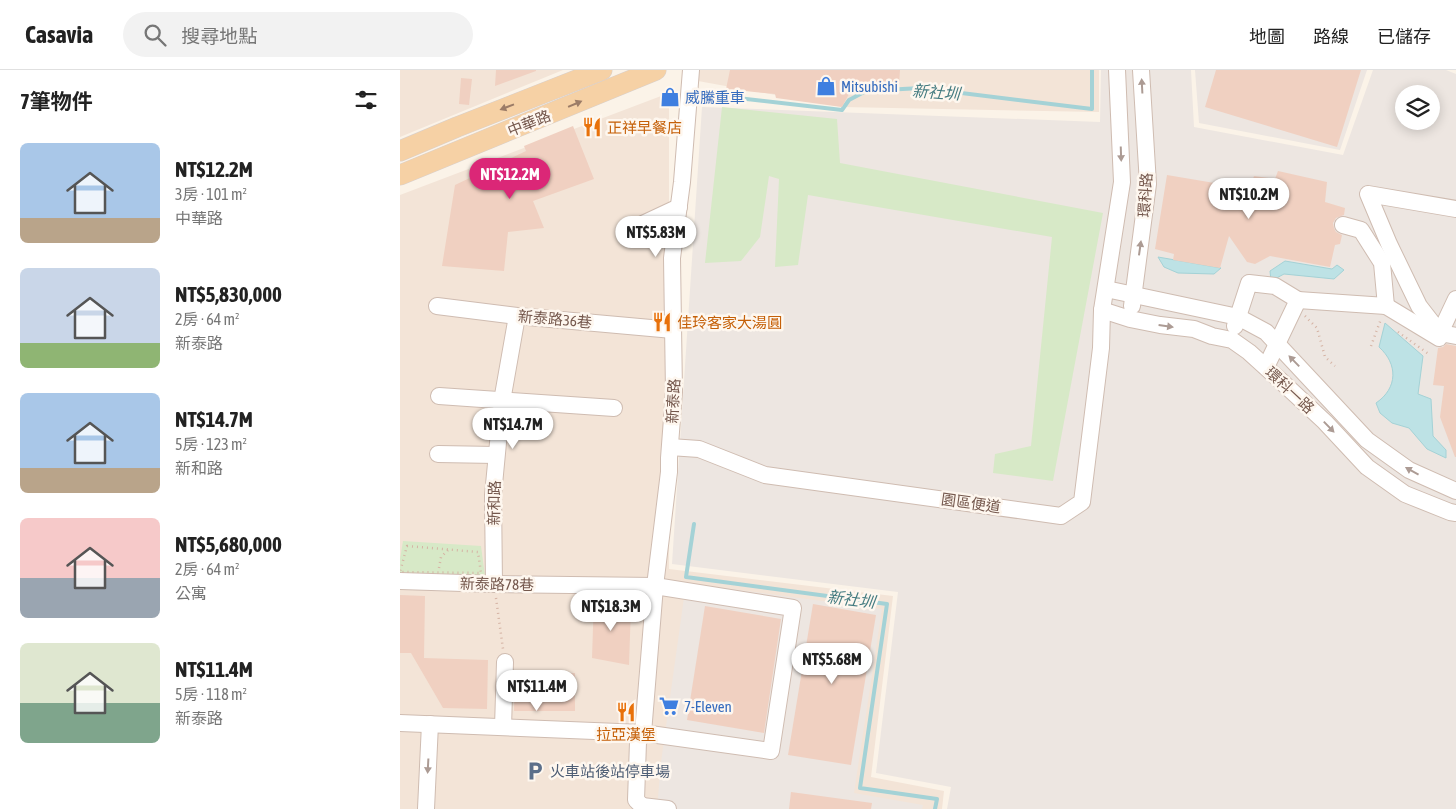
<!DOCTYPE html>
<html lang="zh-TW">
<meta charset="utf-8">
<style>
body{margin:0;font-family:"Asap Condensed","Noto Sans TC",sans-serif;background:#f2f2f2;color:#222;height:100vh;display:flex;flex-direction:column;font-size:19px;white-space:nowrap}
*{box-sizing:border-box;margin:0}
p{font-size:16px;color:#767676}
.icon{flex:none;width:28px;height:28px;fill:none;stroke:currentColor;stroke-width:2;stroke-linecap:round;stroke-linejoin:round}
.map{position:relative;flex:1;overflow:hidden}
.drawer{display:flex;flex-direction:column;background:#fff;width:400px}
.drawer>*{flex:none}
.fabs{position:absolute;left:995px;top:15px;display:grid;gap:10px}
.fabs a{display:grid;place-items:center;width:45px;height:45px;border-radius:50%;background:#fff;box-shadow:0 2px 12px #0003;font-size:25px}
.price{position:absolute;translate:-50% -42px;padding:0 11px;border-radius:18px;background:#fff;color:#222;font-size:16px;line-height:32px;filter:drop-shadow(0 1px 2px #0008)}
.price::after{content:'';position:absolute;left:50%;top:30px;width:15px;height:11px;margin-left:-8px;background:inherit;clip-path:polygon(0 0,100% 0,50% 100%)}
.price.on{background:#db2777;color:#fff}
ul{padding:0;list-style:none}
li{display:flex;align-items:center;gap:15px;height:125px;padding:0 20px}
li span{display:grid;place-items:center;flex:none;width:140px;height:100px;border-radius:8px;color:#555}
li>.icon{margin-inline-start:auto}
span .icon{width:60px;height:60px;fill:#fffc;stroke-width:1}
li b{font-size:21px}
h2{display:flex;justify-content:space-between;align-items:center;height:60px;padding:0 20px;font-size:21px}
header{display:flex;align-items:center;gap:30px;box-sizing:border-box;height:70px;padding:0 25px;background:#fff;border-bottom:1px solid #e0e0e0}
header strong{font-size:24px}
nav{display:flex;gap:28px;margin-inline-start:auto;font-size:18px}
.search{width:350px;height:45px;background:#f2f2f2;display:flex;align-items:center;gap:12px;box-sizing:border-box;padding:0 18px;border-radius:28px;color:#767676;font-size:19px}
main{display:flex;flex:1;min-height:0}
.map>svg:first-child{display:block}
.residential{fill:#f3e4d7}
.industrial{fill:#ede6e1;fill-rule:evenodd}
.green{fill:#d7e9c7}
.water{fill:#bde2e5;stroke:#a4d2d6}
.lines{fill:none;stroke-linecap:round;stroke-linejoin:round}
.stream{stroke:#a4d2d6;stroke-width:4}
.building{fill:#f0d0c1}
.minor-casing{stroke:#cfbcb1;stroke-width:18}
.major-casing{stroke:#d8d0cd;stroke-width:21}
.path{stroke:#d5b3a4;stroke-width:2.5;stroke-dasharray:1 4;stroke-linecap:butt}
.minor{stroke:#fff;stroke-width:16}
.major{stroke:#f6d1a5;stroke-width:20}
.oneway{fill:#ac9b94}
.oneway2{fill:#9c7c67}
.labels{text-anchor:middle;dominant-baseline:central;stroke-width:5;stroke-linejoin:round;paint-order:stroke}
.shop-label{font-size:15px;fill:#366cbe;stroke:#fef7ef;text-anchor:start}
.street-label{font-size:15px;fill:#75584d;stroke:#fef7ef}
.food-label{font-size:15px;fill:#c56008;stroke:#fef7ef;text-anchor:start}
.service-label{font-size:15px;fill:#4e5e75;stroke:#fef7ef;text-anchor:start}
.water-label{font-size:16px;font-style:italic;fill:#447b80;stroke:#fef7ef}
</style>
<header>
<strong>Casavia</strong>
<div class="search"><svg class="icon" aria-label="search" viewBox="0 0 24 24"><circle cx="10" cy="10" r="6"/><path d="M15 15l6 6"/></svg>搜尋地點</div>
<nav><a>地圖</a><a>路線</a><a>已儲存</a></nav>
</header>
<main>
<section class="drawer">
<h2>7筆物件<svg class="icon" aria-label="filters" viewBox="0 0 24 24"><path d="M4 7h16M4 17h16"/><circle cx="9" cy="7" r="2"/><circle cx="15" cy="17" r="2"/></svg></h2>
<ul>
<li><span style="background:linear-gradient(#a9c7e8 75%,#b9a48a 0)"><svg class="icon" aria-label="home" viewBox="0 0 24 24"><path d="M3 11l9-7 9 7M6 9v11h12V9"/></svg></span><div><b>NT$12.2M</b><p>3房 · 101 m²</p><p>中華路</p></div></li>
<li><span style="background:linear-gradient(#c9d6e8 75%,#8fb573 0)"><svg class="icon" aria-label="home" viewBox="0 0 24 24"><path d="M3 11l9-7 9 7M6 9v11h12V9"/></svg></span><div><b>NT$5,830,000</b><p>2房 · 64 m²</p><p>新泰路</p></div></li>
<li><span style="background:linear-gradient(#a9c7e8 75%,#b9a48a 0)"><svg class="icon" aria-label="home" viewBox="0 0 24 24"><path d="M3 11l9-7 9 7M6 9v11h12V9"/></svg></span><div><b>NT$14.7M</b><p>5房 · 123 m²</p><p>新和路</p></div></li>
<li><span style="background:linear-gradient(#f6c9c9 60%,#9aa5b1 0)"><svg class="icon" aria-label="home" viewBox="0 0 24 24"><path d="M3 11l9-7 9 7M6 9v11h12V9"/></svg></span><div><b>NT$5,680,000</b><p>2房 · 64 m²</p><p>公寓</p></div></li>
<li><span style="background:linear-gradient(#dfe7d0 60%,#7fa58c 0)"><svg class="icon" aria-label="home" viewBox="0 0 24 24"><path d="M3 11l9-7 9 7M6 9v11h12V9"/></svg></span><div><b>NT$11.4M</b><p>5房 · 118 m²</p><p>新泰路</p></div></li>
</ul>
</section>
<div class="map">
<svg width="1056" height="739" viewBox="0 0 1056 739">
<rect width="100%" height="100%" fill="#fbf3e8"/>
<g class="residential">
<path d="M0,0H163L0,67Z"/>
<path d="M296,0H699V42L442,37L298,11Z"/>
<path d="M269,23V499L493,526L471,707L544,721L542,739H0V125Z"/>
</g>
<g class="industrial">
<path d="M701,0H791L794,57L943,85L973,0H1046L1056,4V739H547L551,717L476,703L498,522L272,494L302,37L700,52ZM1004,24H1031V51H1004Z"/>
<path d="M795,0H967L940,80L799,53Z"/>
<path d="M286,513L482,539L454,723L523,735L522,739H257L261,692Z"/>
</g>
<g class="green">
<path d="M322,37L437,49L440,93L703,143L653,411L593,403L595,384L631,376L652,167L408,125L398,195L375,197L379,109L369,106L360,167L341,191L305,193Z"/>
<path d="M3,471L81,476L85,506L0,505V489Z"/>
</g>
<g class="water">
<path d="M758,187L821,198L814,204L778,203L764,197Z"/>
<path d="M885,191L932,199L937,195L944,200L934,209L884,204L871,211L870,201Z"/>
<path d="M985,253L1023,286L1018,324L1031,329L1033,366L1046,380V388L1027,379L1009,358L992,353L980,343L976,333C998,318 998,294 979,277Z"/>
</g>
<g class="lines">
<g class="stream">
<path d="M320,26L442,40L449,30L466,21L521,18L692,39V0"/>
<path d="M294,454L286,507L487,534L460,718L537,729L535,739"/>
</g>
</g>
<g class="building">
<path d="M96,0H136V1L95,16Z"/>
<path d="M330,0H500L499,14L460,19L450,22L442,37L376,28L375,24L326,19Z"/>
<path d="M816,0H961L937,77L805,37Z"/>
<path d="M61,8L72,9L69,35L59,34Z"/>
<path d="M173,56L194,109L133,131L144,158L108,162L104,201L42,196L55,115L126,81L124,76Z"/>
<path d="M878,101L927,112L925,132L945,138L944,145L936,148L933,153L934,158L936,162L942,165L940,174L935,175L930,197L870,186L855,194L847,192L829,166L820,198L773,190L774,184L755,179L767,105L850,119L854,106L875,109Z"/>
<path d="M1046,274L1056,276V387H1055L1040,347L1044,316L1033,315L1038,278L1043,277Z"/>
<path d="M0,525L25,526L24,588L88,590L87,639L43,638L11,583H0Z"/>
<path d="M194,528L231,536L229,595L192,588Z"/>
<path d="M413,534L476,545L451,695L388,685Z"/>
<path d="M305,536L381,549L364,663L287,650Z"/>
<path d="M115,603H175V641H114Z"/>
<path d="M391,722L472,733L471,739H389Z"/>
</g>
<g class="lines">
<defs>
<g id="minor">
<path d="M1056,139L968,124L989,174L1019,236L1040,263L1056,266"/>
<path d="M943,155L961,160L982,193L986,236"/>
<path d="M232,159L279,137"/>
<path d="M706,219L838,247L866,262L967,370L1009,400L1056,421"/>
<path d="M898,230L986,236L1039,268"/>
<path d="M37,236L117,246L273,260"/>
<path d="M732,236L748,114L741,0"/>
<path d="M702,240L730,249L760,255L794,259L812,266L832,270L849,282L882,312L925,352L967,397L1005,424L1050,442L1056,443"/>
<path d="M835,256L849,213L875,216L898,230L866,297"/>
<path d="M1040,263L1056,229"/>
<path d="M39,326L214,338"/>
<path d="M270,377L299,379L365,405L661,446L682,432L701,278L702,240L722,112L717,0"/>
<path d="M38,384L96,385"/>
<path d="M0,511L94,514L255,516L393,538L371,681L243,663L0,653"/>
<path d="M94,514L93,425L102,331L117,246"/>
<path d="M103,657L105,592"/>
<path d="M242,736L236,730L238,672L243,663L255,516L269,402V388L274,322L272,188L282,112L291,0"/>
<path d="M242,736L268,739"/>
<path d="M26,739L30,654"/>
</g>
<g id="major">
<path d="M0,81L57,57L202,0"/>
<path d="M0,105L256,0"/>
</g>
</defs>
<use href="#minor" class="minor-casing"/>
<use href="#major" class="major-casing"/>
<g class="path">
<path d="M905,246L917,258L925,287L935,296"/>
<path d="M998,262L1030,285"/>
<path d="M971,276L981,249"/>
<path d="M7,476L78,482L81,503L0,502Z"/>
<path d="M39,498L41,487L48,480"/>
<path d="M96,528L103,579"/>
</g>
<use href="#minor" class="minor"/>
<use href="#major" class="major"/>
</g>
<defs><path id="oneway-solid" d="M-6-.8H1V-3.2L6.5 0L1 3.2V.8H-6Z" transform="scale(1.25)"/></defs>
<g class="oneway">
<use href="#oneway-solid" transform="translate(742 16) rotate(-93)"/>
<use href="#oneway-solid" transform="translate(721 84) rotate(88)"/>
<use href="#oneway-solid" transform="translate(740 178) rotate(-82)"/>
<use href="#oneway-solid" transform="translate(766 256) rotate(8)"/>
<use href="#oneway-solid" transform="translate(894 291) rotate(-134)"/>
<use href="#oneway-solid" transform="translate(929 357) rotate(46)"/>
<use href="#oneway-solid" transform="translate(1012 401) rotate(-151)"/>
<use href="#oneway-solid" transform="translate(28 696) rotate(93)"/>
</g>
<g class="oneway2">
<use href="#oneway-solid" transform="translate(175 34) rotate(-23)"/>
<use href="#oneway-solid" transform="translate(107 37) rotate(159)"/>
</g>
<defs>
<symbol id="shop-bare" viewBox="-9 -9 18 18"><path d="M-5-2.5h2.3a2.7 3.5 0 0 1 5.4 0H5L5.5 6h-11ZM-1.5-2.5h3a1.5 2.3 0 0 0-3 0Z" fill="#3f7fe0" stroke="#fef7ef" stroke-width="2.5" paint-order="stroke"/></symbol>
<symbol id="restaurant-bare" viewBox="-9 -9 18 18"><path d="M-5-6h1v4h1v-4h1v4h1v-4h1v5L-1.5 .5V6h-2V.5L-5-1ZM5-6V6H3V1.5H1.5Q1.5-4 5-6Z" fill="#e8710a" stroke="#fef7ef" stroke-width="2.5" paint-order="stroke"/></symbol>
<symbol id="supermarket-bare" viewBox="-9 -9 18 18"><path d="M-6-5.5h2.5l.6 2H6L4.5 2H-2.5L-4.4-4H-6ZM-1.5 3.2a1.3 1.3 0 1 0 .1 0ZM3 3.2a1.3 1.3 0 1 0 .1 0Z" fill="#3f7fe0" stroke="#fef7ef" stroke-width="2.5" paint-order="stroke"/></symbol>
<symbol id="parking-bare" viewBox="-9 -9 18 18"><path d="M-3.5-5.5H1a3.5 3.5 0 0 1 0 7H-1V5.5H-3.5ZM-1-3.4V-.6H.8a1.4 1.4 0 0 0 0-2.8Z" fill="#5c6f8a" stroke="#fef7ef" stroke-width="2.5" paint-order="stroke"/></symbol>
</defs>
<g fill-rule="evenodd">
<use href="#shop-bare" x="412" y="2" width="28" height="28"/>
<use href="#shop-bare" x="256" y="13" width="28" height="28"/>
<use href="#restaurant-bare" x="178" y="43" width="28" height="28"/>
<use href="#restaurant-bare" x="248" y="238" width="28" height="28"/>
<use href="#supermarket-bare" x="255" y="622" width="28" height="28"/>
<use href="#restaurant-bare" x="212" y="628" width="28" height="28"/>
<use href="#parking-bare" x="121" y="687" width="28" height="28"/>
</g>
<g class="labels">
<g class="shop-label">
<text x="441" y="16">Mitsubishi</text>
<text x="285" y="27">威騰重車</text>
<text x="284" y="636">7-Eleven</text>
</g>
<g class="street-label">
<text transform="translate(129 53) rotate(-22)">中華路</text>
<text transform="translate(745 125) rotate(-86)">環科路</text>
<text transform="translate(155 249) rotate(5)">新泰路36巷</text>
<text transform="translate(890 320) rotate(43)">環科一路</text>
<text transform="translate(273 331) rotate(-87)">新泰路</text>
<text transform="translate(94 433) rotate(-89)">新和路</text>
<text transform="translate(571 433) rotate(8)">園區便道</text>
<text transform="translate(97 514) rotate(1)">新泰路78巷</text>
</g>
<g class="food-label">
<text x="207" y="57">正祥早餐店</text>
<text x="277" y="252">佳玲客家大湯圓</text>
<text x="226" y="664" text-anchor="middle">拉亞漢堡</text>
</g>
<g class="service-label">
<text x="150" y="701">火車站後站停車場</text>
</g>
<g class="water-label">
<text transform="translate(536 22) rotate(4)">新社圳</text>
<text transform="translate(451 529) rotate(7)">新社圳</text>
</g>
</g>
</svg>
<div class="fabs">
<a><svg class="icon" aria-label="layers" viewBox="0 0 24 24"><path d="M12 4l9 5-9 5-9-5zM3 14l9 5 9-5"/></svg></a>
</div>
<b class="price on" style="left:110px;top:130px">NT$12.2M</b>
<b class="price" style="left:849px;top:150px">NT$10.2M</b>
<b class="price" style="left:256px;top:188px">NT$5.83M</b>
<b class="price" style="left:113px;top:380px">NT$14.7M</b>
<b class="price" style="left:211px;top:562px">NT$18.3M</b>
<b class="price" style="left:432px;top:615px">NT$5.68M</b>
<b class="price" style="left:137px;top:642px">NT$11.4M</b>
</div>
</main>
